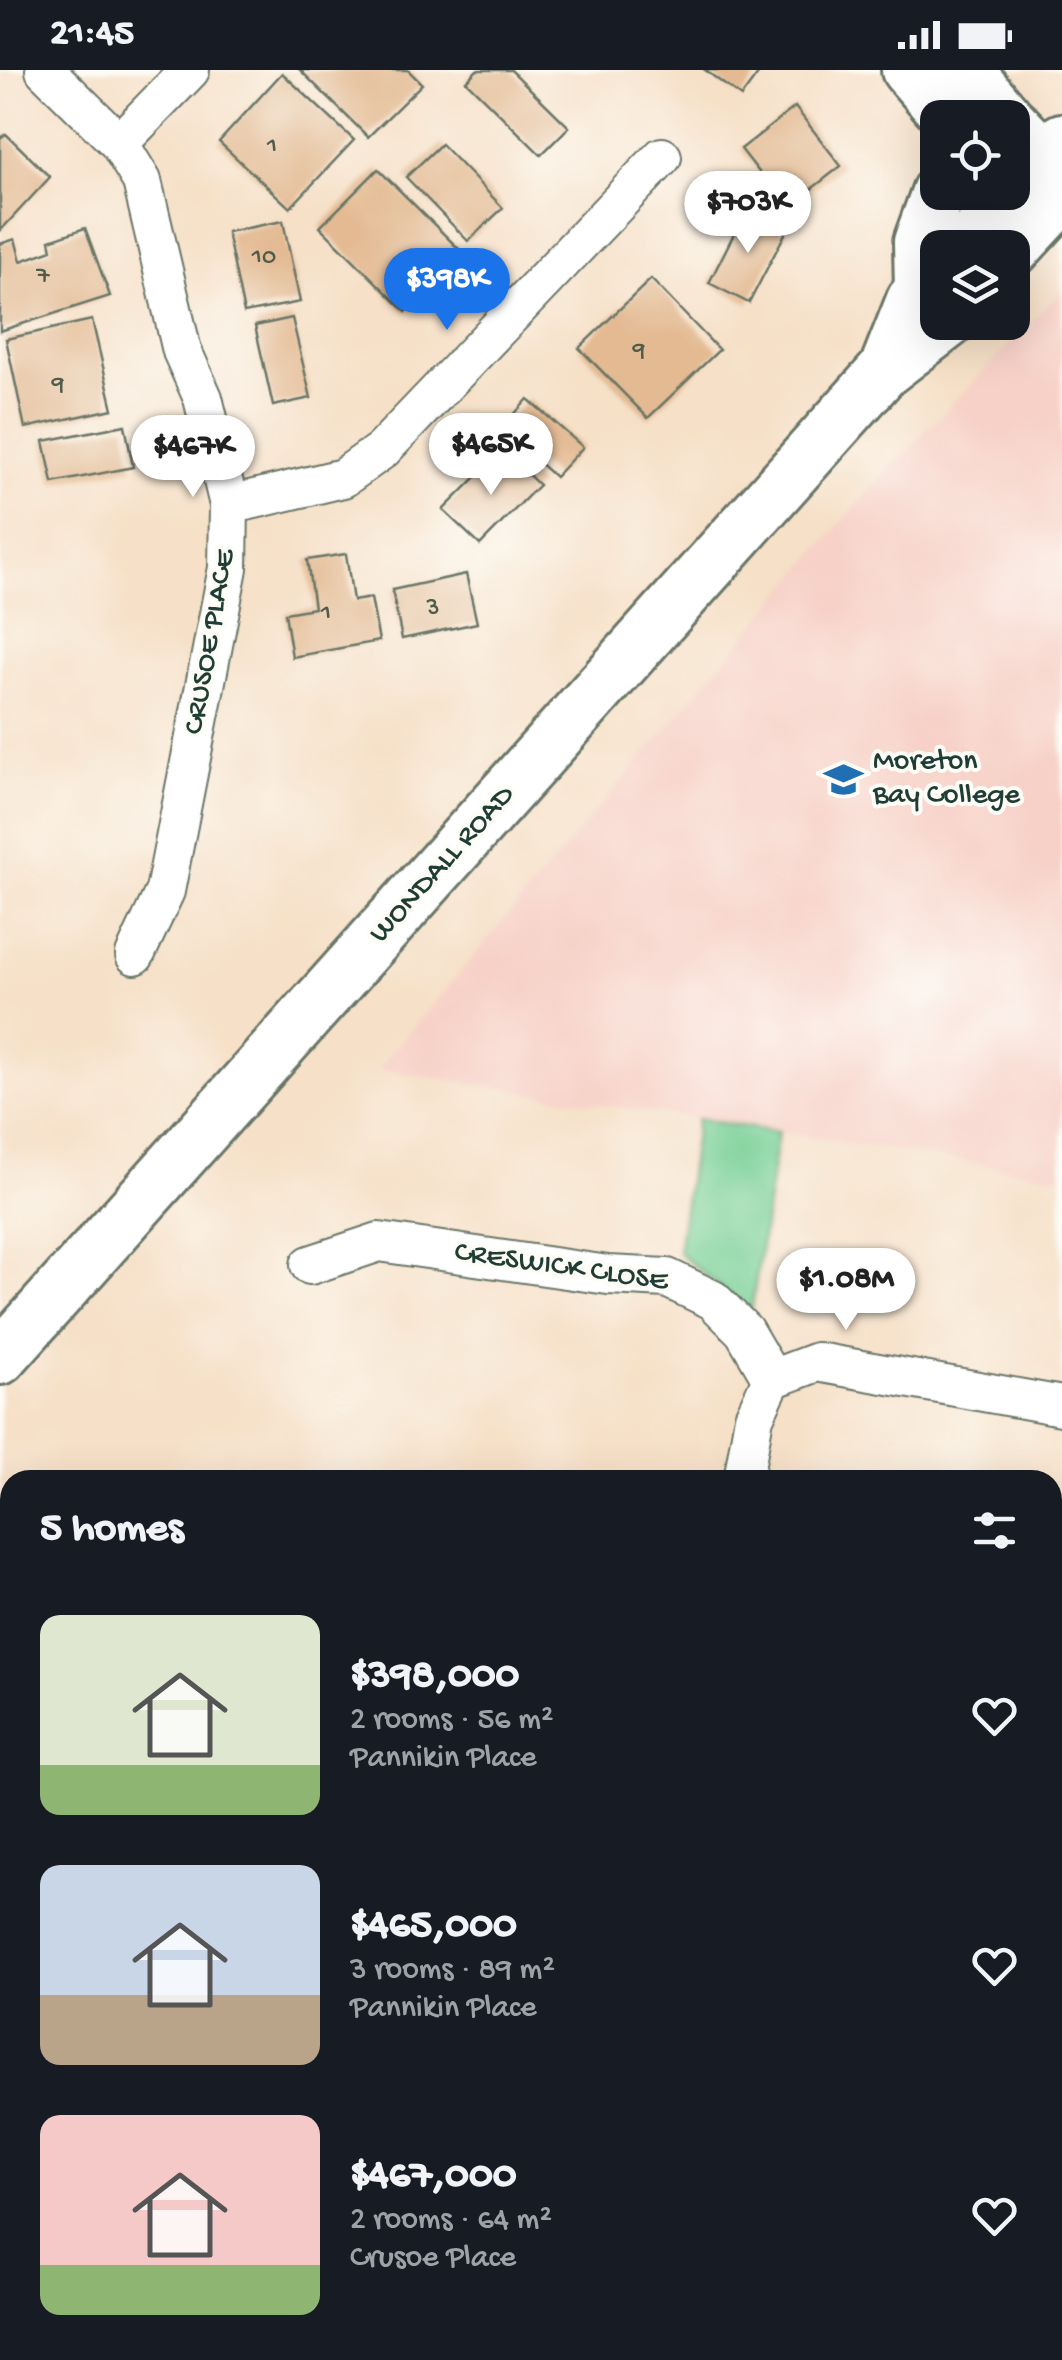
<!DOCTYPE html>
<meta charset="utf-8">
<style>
body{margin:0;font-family:"Gochi Hand",sans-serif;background:#20242c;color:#f1f3f6;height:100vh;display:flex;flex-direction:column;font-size:38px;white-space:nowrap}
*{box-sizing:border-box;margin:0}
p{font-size:32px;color:#9ea1a6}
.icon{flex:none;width:55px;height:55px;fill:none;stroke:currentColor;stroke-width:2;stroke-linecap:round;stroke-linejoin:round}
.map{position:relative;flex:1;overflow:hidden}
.panel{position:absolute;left:0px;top:1400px;width:1062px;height:890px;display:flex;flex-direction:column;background:#171b24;border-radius:30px 30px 0 0;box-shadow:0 10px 40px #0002}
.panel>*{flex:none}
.fabs{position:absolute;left:920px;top:30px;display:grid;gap:20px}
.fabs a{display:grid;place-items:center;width:110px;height:110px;border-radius:20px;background:#171b24;box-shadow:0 10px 40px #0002;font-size:50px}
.price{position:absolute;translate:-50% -85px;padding:0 22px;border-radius:35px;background:#fff;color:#222;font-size:32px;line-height:65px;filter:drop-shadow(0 2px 5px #0008)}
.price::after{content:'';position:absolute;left:50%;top:60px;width:30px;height:22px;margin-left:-15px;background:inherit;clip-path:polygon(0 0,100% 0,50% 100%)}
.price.active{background:#1a73e8;color:#fff}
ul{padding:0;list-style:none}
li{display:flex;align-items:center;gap:30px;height:250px;padding:0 40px}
li span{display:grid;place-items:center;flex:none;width:280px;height:200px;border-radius:20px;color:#555}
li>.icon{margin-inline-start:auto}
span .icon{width:120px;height:120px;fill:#fffc;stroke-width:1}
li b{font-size:42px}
h2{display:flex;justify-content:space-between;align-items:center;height:120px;padding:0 40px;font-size:42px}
.status{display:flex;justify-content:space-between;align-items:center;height:70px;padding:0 50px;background:#171b24;direction:ltr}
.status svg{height:28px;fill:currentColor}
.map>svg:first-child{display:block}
.built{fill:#f7d1c7}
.green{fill:#77cf94;stroke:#4b8664;stroke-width:2.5}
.building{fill:#e3ba92}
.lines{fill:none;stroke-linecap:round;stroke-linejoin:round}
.street-casing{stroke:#6a7667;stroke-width:42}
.secondary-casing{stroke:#6a7667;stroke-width:58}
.street{stroke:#fff;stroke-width:38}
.secondary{stroke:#fff;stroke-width:52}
.labels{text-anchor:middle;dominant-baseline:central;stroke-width:8;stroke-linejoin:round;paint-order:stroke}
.number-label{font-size:25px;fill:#505c4c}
.street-label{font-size:30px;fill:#1f3d34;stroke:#fdfcf7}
.poi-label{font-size:30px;fill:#1f3d34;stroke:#fdfcf7;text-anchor:start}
</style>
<div class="status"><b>21:45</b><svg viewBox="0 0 49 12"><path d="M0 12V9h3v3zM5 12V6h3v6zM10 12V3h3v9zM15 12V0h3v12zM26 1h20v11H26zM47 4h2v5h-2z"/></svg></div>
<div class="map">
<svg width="1062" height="2290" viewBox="0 0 1062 2290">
<rect width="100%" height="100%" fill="#fdfcf7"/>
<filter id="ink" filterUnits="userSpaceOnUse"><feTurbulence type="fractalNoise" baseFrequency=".01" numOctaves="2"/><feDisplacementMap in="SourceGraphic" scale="20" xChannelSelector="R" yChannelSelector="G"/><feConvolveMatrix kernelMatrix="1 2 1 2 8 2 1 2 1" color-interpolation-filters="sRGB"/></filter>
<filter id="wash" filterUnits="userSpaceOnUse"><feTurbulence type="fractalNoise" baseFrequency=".0048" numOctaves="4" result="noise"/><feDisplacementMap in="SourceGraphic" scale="40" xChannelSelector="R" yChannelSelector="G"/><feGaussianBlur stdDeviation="2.25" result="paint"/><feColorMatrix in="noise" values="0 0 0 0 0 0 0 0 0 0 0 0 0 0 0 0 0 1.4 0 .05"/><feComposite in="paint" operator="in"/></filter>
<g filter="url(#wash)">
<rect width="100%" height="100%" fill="#f6e0c7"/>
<path class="built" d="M1062,220V1107L378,999L870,419Z"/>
<path class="green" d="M697,1049L778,1062L751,1243L678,1182Z"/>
<g id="blocks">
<g class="building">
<path d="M300,0H408L422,14L368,67Z"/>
<path d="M477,0H511L569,57L541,85L466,11Z"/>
<path d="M705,0H761L741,27Z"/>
<path d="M282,3L354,70L290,138L219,72Z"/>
<path d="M795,37L841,96L787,138L741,79Z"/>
<path d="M6,64L50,107L0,161V68Z"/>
<path d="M441,74L503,138L468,171L406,107Z"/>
<path d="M378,99L464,184L406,242L320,157Z"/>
<path d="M746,140L787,160L749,233L709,213Z"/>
<path d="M283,151L300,232L244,243L227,162Z"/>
<path d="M85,158L110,226L0,261V174L15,169L21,191L52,180L50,170Z"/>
<path d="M651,209L719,280L648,348L579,278Z"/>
<path d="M292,248L311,328L273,336L255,256Z"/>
<path d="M92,250L113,339L25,358L6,269Z"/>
<path d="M528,329L583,377L555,407L501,359Z"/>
<path d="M125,355L133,397L53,413L44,371Z"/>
<path d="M503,380L539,415L480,475L443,440Z"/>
<path d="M346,484L353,531L371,528L379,571L292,587L285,543L314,538L307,490Z"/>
<path d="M466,504L477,553L402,569L392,520Z"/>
</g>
</g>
</g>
<g filter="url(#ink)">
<use href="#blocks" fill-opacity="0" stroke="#6a7667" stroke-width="2.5"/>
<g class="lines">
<defs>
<g id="street">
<path d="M45,0L119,73L142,111L182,281L203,328L229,435L228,498L165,821L135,885"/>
<path d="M119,73L190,0"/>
<path d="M229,435L343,408L382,380L662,87"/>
<path d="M310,1195L379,1172L608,1205L667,1208L713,1230L744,1261L772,1309"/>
<path d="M743,1410L754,1347L772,1309L817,1292L1062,1336"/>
<path d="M1052,2093L1062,2100"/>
<path d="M1052,2182L1062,2132"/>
<path d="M193,2280L195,2290"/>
<path d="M595,2290L597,2280"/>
<path d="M1035,2290L1037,2280"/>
</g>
<g id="secondary">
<path d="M908,0L950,48"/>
<path d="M966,0L1007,48"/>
<path d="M1012,53L1062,105"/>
<path d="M963,178L1062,70"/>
<path d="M1012,181L1062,127"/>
<path d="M921,222L920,172L938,122"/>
<path d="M886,298L913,230L938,204"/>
<path d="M0,1288L884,301L948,252"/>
</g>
</defs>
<use href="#street" class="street-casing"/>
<use href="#secondary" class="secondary-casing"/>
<use href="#street" class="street"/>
<use href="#secondary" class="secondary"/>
</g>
</g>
<defs>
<symbol id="school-bare" viewBox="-9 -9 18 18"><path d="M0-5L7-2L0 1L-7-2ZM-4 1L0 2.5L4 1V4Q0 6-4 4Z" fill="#1f6fb2" stroke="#fdfcf7" stroke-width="2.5" paint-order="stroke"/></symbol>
</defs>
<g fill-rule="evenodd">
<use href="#school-bare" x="816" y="682" width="55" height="55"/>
</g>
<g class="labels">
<g class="number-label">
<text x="272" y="77">1</text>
<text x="264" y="188">10</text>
<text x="43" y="207">7</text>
<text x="639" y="281">9</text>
<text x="58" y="315">9</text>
<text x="433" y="539">3</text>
<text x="326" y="544">1</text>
</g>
<g class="street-label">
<text transform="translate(211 572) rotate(-80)">CRUSOE PLACE</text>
<text transform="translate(443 795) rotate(-48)">WONDALL ROAD</text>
<text transform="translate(561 1198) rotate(8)">CRESWICK CLOSE</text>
</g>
<g class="poi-label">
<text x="873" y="692">Moreton<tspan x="873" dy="34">Bay College</tspan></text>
</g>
</g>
</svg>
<div class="fabs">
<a><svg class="icon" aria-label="locate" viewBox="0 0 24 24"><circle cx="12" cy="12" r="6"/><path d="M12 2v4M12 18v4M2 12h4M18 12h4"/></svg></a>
<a><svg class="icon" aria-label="layers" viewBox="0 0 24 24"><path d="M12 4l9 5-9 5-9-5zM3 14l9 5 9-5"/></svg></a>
</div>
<b class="price" style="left:748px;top:186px">$703K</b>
<b class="price active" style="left:447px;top:263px">$398K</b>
<b class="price" style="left:491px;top:428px">$465K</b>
<b class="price" style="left:193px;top:430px">$467K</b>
<b class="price" style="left:846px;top:1263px">$1.08M</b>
<section class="panel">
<h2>5 homes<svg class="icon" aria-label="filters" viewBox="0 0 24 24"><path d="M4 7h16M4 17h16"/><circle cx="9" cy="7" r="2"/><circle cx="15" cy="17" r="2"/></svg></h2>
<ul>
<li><span style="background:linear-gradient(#dfe7d0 75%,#8fb573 0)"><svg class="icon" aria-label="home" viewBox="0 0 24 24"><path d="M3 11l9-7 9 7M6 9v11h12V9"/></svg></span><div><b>$398,000</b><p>2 rooms · 56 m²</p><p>Pannikin Place</p></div><svg class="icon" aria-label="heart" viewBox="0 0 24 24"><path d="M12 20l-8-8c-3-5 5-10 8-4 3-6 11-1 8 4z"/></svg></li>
<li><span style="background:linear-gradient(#c9d6e8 65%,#b9a48a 0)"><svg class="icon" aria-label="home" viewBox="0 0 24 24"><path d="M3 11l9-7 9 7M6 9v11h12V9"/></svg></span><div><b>$465,000</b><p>3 rooms · 89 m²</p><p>Pannikin Place</p></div><svg class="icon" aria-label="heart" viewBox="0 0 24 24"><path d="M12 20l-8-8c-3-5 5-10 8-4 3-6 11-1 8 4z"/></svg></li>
<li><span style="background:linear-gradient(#f6c9c9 75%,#8fb573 0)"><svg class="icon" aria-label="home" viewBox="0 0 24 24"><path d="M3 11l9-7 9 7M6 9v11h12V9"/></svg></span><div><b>$467,000</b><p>2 rooms · 64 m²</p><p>Crusoe Place</p></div><svg class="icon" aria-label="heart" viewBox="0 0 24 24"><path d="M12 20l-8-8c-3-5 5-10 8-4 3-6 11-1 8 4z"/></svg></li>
</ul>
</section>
</div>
